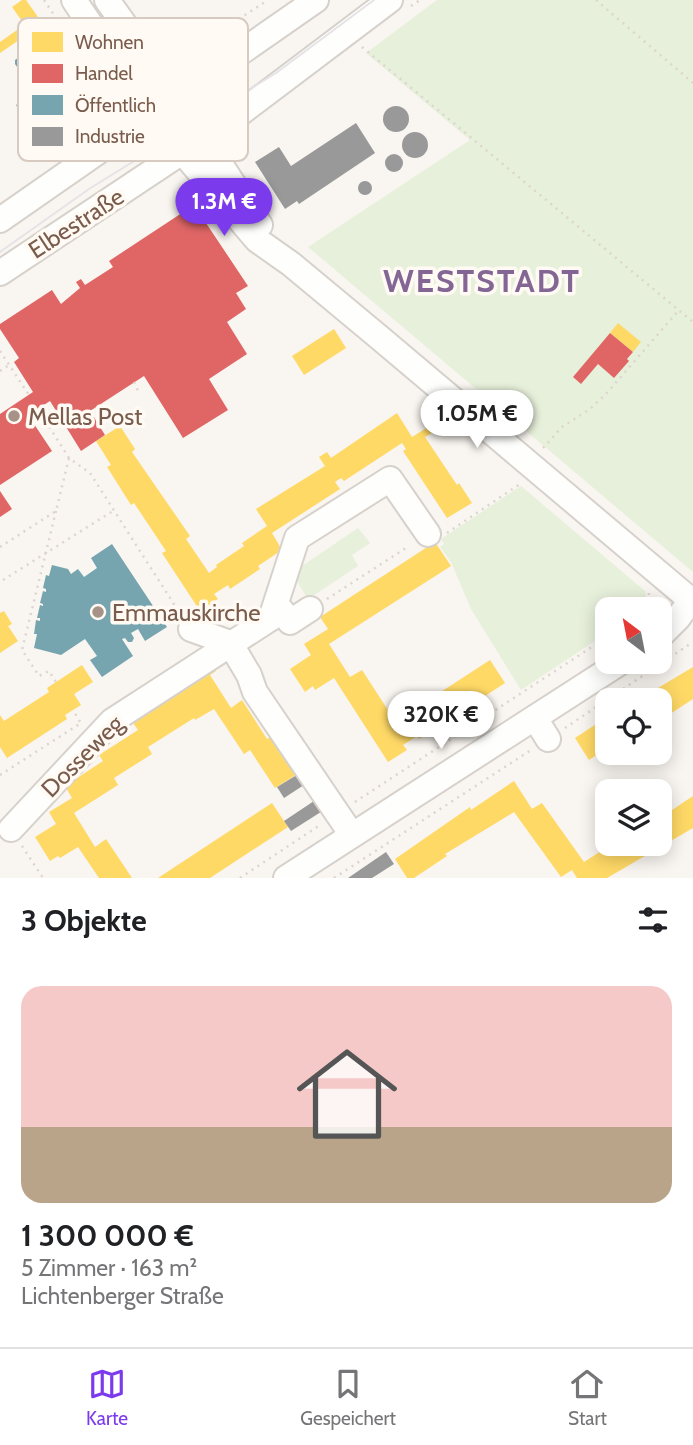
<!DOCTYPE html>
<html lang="de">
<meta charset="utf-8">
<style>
body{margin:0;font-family:Cabin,sans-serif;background:#f2f2f2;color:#202124;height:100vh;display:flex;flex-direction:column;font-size:26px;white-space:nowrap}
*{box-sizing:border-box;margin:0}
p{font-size:23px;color:#757577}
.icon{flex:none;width:38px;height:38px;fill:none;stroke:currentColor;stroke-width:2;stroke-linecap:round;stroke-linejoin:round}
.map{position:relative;height:878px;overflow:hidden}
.details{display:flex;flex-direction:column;background:#fff;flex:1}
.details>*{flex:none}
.needle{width:46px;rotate:328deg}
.buttons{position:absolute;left:595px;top:597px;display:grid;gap:14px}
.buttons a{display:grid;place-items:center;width:77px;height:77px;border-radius:14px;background:#fff;box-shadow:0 4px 18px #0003;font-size:35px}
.price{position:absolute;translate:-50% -60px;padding:0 16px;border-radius:24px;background:#fff;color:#222;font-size:23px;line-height:46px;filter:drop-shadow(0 2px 4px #0008)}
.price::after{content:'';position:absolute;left:50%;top:42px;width:21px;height:16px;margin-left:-10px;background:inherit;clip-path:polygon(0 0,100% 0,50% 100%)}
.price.current{background:#7c3aed;color:#fff}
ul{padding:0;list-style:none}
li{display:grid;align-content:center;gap:14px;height:371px;padding:0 21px}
li span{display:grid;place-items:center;height:217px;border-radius:21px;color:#555}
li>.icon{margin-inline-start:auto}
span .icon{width:126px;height:126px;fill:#fffc;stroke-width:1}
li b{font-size:30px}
h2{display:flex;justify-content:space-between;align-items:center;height:84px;padding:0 21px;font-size:30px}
.menu{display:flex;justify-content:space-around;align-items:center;height:98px;border-top:2px solid #e0e0e0;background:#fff;font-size:19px;color:#757577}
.menu a{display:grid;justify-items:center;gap:4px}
.menu .current{color:#7c3aed}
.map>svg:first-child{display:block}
.green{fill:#e7f0db}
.homes{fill:#ffd966}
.shops{fill:#e06666}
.public{fill:#76a5af}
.industry{fill:#999}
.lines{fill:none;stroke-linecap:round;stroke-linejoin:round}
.minor-casing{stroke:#d7d1cb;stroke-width:28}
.path{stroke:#dcd5d0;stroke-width:2.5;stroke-dasharray:2 5;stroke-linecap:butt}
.minor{stroke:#fefefd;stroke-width:24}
.tram{stroke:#e6e3e7;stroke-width:2}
.poi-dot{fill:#a69286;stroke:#fffaf3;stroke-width:2.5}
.labels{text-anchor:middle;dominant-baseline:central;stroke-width:7;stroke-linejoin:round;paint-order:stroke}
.street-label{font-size:24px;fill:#7a5c4d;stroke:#fffaf3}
.poi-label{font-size:24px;fill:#7a5c4d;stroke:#fffaf3;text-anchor:start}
.district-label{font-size:32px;font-weight:bold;letter-spacing:2px;fill:#846695;stroke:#fffaf3}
.key{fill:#fffaf3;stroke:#d7cbc1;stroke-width:2}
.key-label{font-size:19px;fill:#7a5c4d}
</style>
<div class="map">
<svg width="693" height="878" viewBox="0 0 693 878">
<rect width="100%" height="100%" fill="#f9f5f0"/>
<g class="green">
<path d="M437,0H693V572L308,247L470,140L366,53Z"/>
<path d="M521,486L645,591L647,600L644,609H607V633L521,690L471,609L451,562L440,547L444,544L441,539Z"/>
<path d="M358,528L370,543L352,555L358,566L308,599L292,573Z"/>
</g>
<g class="homes">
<path d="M22,0H26L50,34L40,40L37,36L34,38L12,7Z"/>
<path d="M17,30L22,38L0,53V42Z"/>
<path d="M618,323L641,342L633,352L610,333Z"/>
<path d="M334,329L346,348L304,375L292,356Z"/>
<path d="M397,413L412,437L428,427L432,433L425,437L457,485L459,483L472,503L447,518L403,451L406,449L402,443L344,481L341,478L335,482L340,489L272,533L282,550L258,566L260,569L230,589L228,585L214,594L218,599L200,611L162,553L166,551L134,503L131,505L107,467L111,465L96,441L120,426L135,449L132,452L190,536L186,539L209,573L217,567L216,565L244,546L242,543L267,526L256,509L325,466L319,457L327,452L331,458Z"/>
<path d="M435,542L451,566L329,644L350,677L362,670L397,724L405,718L404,716L490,660L505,683L419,739L417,736L403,745L407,750L388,762L334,678L315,690L313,686L305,692L290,669L311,655L304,644L328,629L320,617Z"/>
<path d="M4,611L12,624L8,626L18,641L0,653V613Z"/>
<path d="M209,659L216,671L210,675L231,708L242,700L267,739L274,735L299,773L275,788L250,750L244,754L214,709L195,720L194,718L148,747L152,754L114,778L118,785L74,813L95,847L106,839L132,878H99L78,847L60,858L58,856L50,861L35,837L56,824L49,812L72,798L65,786L103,761L99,755L138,730L133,723L192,685L185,674Z"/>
<path d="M82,665L93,682L74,694L81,705L65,715L67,719L7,758L0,747V715L4,721L49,692L47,688Z"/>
<path d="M693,667V699L667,716L666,713L660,717V700H638Z"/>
<path d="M607,717V748L589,760L575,738Z"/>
<path d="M514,781L532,809L542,803L584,862L612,844H660V818L693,796V828L607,878H577L572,870L561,877L514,812L445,854L447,856L414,878H407L395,859L470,807L471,810Z"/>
<path d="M272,803L288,827L242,857L210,878H158Z"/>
</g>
<g class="shops">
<path d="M194,205L248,286L236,293L246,309L227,322L247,354L209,379L228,410L183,438L144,376L90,411L105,435L81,451L50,401L28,415L52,451L0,485V414L33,392L14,362L19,358L0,329V324L52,290L61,304L80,288L76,282L81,279L85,285L113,267L109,261Z"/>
<path d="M610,333L633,352L627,359L629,361L614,378L598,364L581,384L573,377Z"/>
<path d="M0,491L12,509L0,517Z"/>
</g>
<g class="public">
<path d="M37,36L62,73L66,70L74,82L78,83L77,87L90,105L84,110L82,115L76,114L68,120L67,125L62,124L50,132L49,137L44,136L39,139L16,105L29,95L24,88L26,80L15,64V60L26,52L22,46Z"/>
<path d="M112,544L167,627L145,641L138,629L131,633L134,638L132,642H128L125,638L122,639L133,656L102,677L90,660L97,656L85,639L61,655L34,648L37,634H34L36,620L40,621V618H37L40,605L43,606V604L40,603L43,591L46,592V589L43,588L46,575L49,576L52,565L68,569L71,574L78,569L84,577L97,568L91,558Z"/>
</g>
<g class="industry">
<circle cx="396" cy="119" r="13"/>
<path d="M356,123L375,153L299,204L297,201L285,209L255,162L279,147L291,166Z"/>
<circle cx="415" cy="145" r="13"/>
<circle cx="394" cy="163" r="9"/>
<circle cx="365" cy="188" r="7"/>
<path d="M300,773L307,783L284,798L277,787Z"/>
<path d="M317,799L324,810L291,831L284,821Z"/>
<path d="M386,852L394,864L372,878H348Z"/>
</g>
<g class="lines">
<defs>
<g id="minor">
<path d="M74,0L151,115L257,240L291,264L380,338L693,602"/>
<path d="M107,0L177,98L260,225"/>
<path d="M0,220L316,0"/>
<path d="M0,273L239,114L390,0"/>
<path d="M271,618L297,538L390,479L428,534"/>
<path d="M191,629L230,643L249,675L255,692L352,835"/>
<path d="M660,636L678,618L691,600"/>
<path d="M535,718L548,739"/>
<path d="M11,829L112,721L282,611L290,622L310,609"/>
<path d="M286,878L621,662"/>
</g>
</defs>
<use href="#minor" class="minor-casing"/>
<g class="path">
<path d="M44,0L109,96"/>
<path d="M596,0L693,83"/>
<path d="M411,6L420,0"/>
<path d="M362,47L693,322"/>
<path d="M171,53L193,49L268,0"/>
<path d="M173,60L206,49"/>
<path d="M96,128C97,115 110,107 111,93"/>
<path d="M0,351L29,395"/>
<path d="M0,371L9,365"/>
<path d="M134,382L139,393"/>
<path d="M38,409L69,458L90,473L179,612"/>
<path d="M543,448L562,427L590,409L606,394L679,310"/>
<path d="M56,511L22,650L39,676L49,671L56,682"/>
<path d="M447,533L520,484"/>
<path d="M0,547L56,511L69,458"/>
<path d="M3,580L113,511"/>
<path d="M327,599L409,546"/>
<path d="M648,609L649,591"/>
<path d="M565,728L693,642"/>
<path d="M0,775L81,723L73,710"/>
<path d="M355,802L607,637"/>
<path d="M22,846L43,878"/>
<path d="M240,878L320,825"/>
<path d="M334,878L531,750"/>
</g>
<use href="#minor" class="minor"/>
<path class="tram" d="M0,252L89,189L276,73L374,0"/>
</g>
<g class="poi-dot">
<circle cx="14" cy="416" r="7"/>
<circle cx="98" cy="612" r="7"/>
</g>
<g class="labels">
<g class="street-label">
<text transform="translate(76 223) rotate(-33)">Elbestraße</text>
<text transform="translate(82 756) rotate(-45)">Dosseweg</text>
</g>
<g class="poi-label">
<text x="28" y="416">Mellas Post</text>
<text x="112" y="612">Emmauskirche</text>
</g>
<g class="district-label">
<text x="482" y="280">WESTSTADT</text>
</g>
</g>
<rect x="18" y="18" width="230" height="143" rx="10" class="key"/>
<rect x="32" y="32" width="31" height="20" fill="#ffd966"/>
<rect x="32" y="64" width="31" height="19" fill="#e06666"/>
<rect x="32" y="95" width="31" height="20" fill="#76a5af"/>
<rect x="32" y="127" width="31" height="19" fill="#999"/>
<g class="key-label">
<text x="75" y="49">Wohnen</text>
<text x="75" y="80">Handel</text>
<text x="75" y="112">Öffentlich</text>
<text x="75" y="143">Industrie</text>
</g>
</svg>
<div class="buttons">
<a><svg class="needle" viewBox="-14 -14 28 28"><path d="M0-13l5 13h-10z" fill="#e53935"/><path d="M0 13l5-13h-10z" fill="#757577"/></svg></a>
<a><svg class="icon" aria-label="locate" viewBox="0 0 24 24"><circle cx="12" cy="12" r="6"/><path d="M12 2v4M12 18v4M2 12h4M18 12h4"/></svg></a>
<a><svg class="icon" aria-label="layers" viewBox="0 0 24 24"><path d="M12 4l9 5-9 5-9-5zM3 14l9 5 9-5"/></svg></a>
</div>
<b class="price current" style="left:224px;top:238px">1.3M €</b>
<b class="price" style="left:477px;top:450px">1.05M €</b>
<b class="price" style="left:441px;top:751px">320K €</b>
</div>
<section class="details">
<h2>3 Objekte<svg class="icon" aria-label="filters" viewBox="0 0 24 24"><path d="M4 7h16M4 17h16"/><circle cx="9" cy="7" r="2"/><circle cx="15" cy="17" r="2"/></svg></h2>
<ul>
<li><span style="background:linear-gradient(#f6c9c9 65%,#b9a48a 0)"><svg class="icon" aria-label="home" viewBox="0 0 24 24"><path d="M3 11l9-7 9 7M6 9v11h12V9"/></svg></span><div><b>1 300 000 €</b><p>5 Zimmer · 163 m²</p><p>Lichtenberger Straße</p></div></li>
</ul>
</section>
<nav class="menu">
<a class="current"><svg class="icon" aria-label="map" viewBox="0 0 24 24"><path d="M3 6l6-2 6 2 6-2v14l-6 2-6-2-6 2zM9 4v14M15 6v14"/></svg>Karte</a>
<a><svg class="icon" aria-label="saved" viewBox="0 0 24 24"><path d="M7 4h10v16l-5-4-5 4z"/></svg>Gespeichert</a>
<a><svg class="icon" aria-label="home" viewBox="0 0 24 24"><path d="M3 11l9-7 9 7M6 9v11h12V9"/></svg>Start</a>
</nav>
